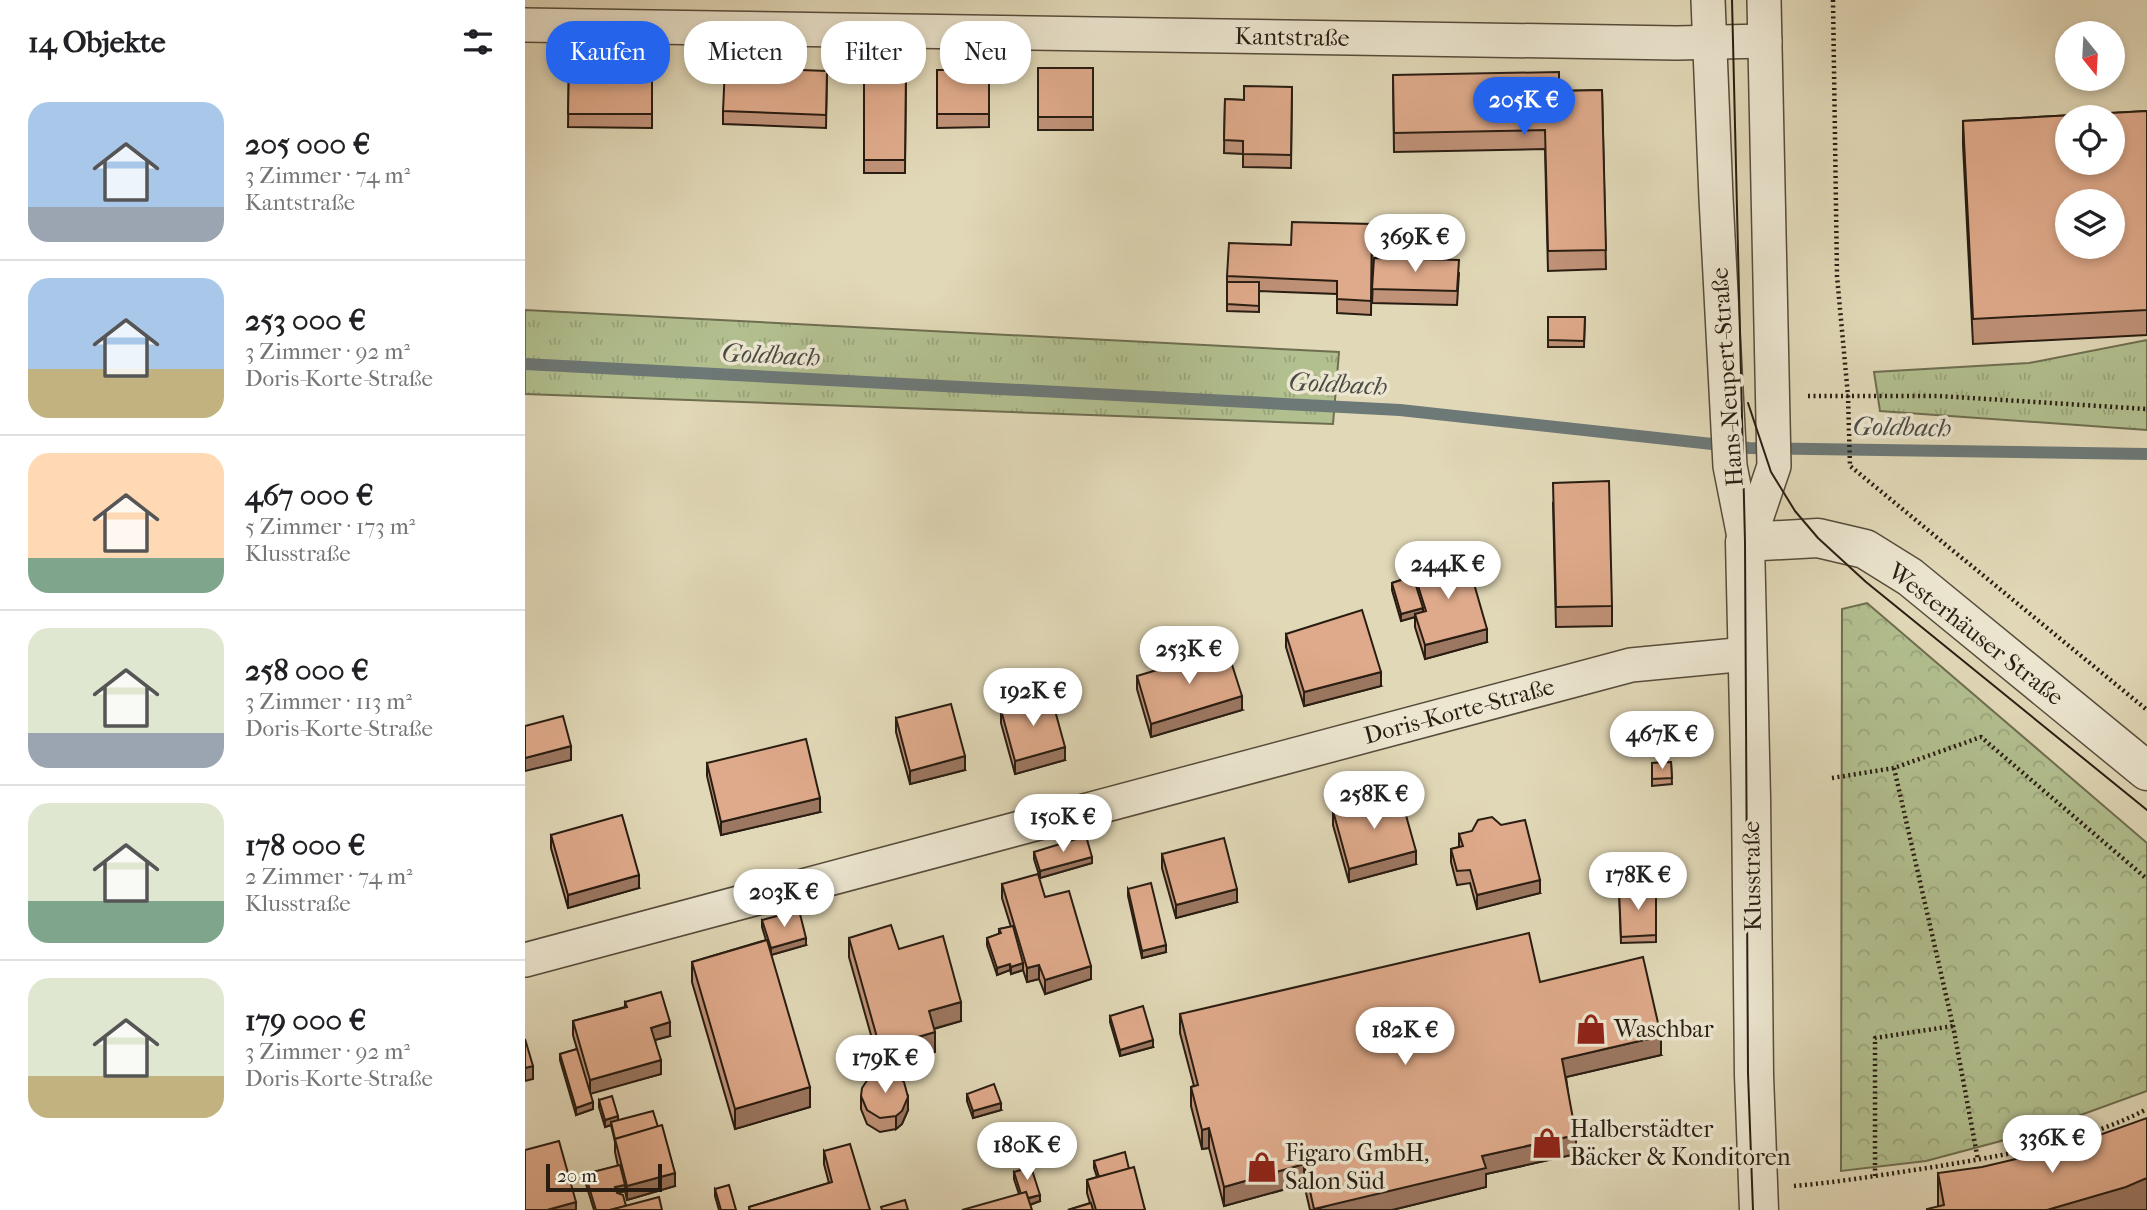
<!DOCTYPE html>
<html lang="de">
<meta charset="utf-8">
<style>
body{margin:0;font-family:"IM FELL French Canon",serif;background:#f6f6f6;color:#202124;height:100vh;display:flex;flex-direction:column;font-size:26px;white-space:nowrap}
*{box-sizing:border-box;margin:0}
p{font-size:23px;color:#757577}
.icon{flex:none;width:38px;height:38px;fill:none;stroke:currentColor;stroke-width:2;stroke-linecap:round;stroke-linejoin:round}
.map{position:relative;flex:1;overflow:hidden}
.side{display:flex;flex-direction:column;background:#fff;width:525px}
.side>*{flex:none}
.guide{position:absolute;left:21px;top:21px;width:665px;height:63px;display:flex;gap:14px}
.needle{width:46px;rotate:162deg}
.fabs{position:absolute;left:1530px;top:21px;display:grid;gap:14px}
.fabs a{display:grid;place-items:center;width:70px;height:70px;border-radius:50%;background:#fff;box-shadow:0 4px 10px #0003;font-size:35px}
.scale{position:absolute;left:21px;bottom:18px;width:116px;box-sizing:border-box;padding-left:7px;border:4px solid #291d12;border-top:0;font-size:19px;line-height:24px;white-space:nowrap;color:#291d12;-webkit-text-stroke:5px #ece6d0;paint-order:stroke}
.price{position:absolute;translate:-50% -60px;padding:0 16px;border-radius:24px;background:#fff;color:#222;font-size:23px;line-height:46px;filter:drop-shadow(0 2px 4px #0008)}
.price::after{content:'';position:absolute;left:50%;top:42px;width:21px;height:16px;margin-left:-10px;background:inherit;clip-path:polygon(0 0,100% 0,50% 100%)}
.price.selected{background:#2563eb;color:#fff}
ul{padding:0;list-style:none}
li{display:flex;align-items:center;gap:21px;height:175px;padding:0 28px}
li+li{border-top:2px solid #e0e0e0}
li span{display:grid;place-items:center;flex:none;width:196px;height:140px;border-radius:21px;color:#555}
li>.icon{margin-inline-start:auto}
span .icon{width:84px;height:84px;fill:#fffc;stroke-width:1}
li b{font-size:30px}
h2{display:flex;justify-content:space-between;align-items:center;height:84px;padding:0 28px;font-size:30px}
.tag{padding:0 24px;border-radius:28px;background:#fff;box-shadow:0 4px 10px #0003;font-size:24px;line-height:63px}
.tag.selected{background:#2563eb;color:#fff}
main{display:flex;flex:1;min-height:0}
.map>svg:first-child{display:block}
.grass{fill:url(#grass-tufts);stroke:#6e6e50;stroke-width:2}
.forest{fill:url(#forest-crowns);stroke:#6e6e50;stroke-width:2}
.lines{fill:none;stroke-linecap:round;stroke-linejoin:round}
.stream{stroke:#6d7977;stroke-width:12}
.minor-casing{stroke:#574c3b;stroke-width:36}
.tertiary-casing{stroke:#574c3b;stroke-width:41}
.path{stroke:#291d12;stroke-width:4.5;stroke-dasharray:2 3.5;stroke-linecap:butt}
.minor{stroke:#ece6d0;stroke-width:33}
.tertiary{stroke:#ece6d0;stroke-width:38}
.tram{stroke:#291d12;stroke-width:2}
.wall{fill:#c09278;stroke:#291d12;stroke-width:2}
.shaded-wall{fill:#9c7761;stroke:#291d12;stroke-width:2}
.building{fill:#dfaa8b;stroke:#291d12;stroke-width:2;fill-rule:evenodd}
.labels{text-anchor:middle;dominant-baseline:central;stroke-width:7;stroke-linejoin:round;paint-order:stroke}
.street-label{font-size:24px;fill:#291d12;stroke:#ece6d0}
.poi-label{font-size:24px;fill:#291d12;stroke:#ece6d0;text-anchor:start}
.water-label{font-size:26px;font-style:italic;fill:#4b4b45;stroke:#ece6d0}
</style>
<main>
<section class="side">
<h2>14 Objekte<svg class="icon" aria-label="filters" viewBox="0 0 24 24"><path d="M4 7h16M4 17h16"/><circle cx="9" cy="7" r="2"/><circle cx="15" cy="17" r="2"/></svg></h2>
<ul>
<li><span style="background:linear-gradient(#a9c7e8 75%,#9aa5b1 0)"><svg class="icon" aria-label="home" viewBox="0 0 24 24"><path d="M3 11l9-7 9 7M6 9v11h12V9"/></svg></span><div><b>205 000 €</b><p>3 Zimmer · 74 m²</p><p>Kantstraße</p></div></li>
<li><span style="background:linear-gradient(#a9c7e8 65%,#c2b280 0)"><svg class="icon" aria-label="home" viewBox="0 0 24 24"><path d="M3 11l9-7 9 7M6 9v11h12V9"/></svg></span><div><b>253 000 €</b><p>3 Zimmer · 92 m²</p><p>Doris-Korte-Straße</p></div></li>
<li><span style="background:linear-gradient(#ffd9b3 75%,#7fa58c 0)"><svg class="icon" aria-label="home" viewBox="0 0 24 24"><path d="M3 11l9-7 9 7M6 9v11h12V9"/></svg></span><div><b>467 000 €</b><p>5 Zimmer · 173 m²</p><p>Klusstraße</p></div></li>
<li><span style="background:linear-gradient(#dfe7d0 75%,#9aa5b1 0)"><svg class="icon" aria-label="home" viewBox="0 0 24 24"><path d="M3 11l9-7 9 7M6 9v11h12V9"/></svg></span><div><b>258 000 €</b><p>3 Zimmer · 113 m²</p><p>Doris-Korte-Straße</p></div></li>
<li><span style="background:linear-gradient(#dfe7d0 70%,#7fa58c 0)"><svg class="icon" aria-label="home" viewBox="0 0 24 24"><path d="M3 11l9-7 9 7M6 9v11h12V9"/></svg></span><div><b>178 000 €</b><p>2 Zimmer · 74 m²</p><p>Klusstraße</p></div></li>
<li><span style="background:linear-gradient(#dfe7d0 70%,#c2b280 0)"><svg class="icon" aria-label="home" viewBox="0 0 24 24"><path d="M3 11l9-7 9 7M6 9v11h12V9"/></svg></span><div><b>179 000 €</b><p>3 Zimmer · 92 m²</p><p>Doris-Korte-Straße</p></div></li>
</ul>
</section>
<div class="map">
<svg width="1622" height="1210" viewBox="0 0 1622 1210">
<defs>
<pattern id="grass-tufts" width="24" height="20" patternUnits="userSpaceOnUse" patternTransform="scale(1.75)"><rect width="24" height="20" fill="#b2bf8f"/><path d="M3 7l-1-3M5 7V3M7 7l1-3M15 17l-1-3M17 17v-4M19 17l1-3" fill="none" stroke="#99a47a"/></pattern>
<pattern id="forest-crowns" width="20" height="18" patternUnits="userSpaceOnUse" patternTransform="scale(1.75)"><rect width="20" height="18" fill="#b2bf8f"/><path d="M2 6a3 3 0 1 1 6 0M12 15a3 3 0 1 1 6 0" fill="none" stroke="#99a47a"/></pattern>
</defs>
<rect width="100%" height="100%" fill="#e1d8b7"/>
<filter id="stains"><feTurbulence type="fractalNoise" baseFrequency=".00286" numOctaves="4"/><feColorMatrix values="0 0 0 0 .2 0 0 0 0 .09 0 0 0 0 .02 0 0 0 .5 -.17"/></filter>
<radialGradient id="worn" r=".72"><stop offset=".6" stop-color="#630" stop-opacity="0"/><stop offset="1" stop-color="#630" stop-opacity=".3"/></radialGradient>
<g class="grass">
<path d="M0,310L814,352L808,424L0,394Z"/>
<path d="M1622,340V430L1355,411L1349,372L1504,363Z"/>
</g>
<path class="forest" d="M1342,603L1622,843V1091L1506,1133L1401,1161L1316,1171L1317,609Z"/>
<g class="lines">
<path class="stream" d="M0,364L875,410L1224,448L1622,454"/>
<defs>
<g id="minor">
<path d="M1183,0L1191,198L1205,466L1220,542"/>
<path d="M0,25L1152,43L1240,41"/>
<path d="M1220,542L1228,528L1249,466L1239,0"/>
<path d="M0,960L1106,665L1222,654"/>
</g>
<path id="tertiary" d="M1234,1210L1229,1075L1226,798L1220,542L1293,538L1340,549L1385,577L1622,771"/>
</defs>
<use href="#minor" class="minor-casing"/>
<use href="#tertiary" class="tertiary-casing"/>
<g class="path">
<path d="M1308,0L1312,276L1323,396L1325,466L1622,710"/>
<path d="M1283,396H1414L1622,409"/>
<path d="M1369,768L1428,1026L1453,1160"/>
<path d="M1307,778L1369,768L1456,737L1622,879"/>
<path d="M1350,1176V1038L1428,1026"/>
<path d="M1269,1186C1316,1182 1362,1174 1409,1167C1480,1155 1557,1143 1622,1109"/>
</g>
<use href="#minor" class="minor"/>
<use href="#tertiary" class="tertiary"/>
<g class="tram">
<path d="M1207,0L1220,542L1223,1073L1228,1210"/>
<path d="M1223,403L1246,472L1270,511L1293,538L1341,582L1622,810"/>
</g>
</g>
<g class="wall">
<path d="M44,64L127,65V128L43,127Z"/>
<rect x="513" y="68" width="55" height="62"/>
<path d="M339,69H381L380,173H339Z"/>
<path d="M412,70H464V127L412,128Z"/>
<path d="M302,71L301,128L198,124V111Z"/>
<path d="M868,75L1034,91L1077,90L1081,269L1023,271L1020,149L869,152Z"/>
<path d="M767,87L766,168L718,167V154L699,153L700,99L719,100Z"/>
<path d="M1622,111V335L1448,344L1438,145V121Z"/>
<path d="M847,224L846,315L812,313V294L734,291V312L702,311V276L766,245Z"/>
<path d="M849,258L934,273L932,305L847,303Z"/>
<path d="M1023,317H1060L1059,347H1023Z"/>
<path d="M1028,502L1087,606V626L1031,627Z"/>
<path d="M888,570L962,642L900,659L890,627V617L876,621L867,590V583L888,576Z"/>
<path d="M761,634L856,686L779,706L761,647Z"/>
<path d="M612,676L717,710L626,737L612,689Z"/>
<path d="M476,710L540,760L490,774L476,723Z"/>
<path d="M371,718L440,770L385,784L371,732Z"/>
<path d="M1146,762L1147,784L1127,786V763Z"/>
<path d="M182,763L295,812L196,835L182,776Z"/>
<path d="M808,811L891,864L824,882L808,825Z"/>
<path d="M934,834L1015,893L952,909L945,883L932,885L926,862V849L934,847Z"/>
<path d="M26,835L114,888L43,908L26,848Z"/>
<path d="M509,852L567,863L515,878L509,859Z"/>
<path d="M637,854L712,902L651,918L637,868Z"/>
<path d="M477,884L520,897L566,979L520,994L514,979L502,982L498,970L486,974L485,970L472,975L462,945V938L474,934V929L486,927L477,898Z"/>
<path d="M603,889L641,952L617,958L603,896Z"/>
<path d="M1094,889H1131V942L1096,943Z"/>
<path d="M237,920L281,945L246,955L285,1107L210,1129L167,982V962L241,940L237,927Z"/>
<path d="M324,938L374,949L436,1021L409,1029L410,1052L355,1067L324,957Z"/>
<path d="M1015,982L1136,1055L1041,1077L1051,1154L961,1174V1187L867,1210H785L779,1184L699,1206L684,1148L677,1149L666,1106V1087L669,1086L655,1033V1014Z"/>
<path d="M100,1002L145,1036L130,1040L136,1074L65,1093L68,1109L51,1115L35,1060V1054L52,1049L48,1035V1021L100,1007Z"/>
<path d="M585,1016L628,1047L595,1056L585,1022Z"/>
<path d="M442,1094L476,1110L448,1118L442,1101Z"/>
<path d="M336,1096L383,1110L377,1124L371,1129L355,1132L342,1124L336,1109Z"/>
<path d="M74,1100L93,1120L150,1186L102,1200L100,1191L92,1194L101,1206L137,1210H69L60,1181V1174L93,1166L90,1152V1142L86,1125L80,1127L74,1107Z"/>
<path d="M299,1151L345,1210H224V1207L304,1183L299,1164Z"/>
<path d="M569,1161L604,1169L620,1210H543L565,1203L562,1193V1180L572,1177L569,1168Z"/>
<path d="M489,1172L515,1201L505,1205L494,1194L489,1179Z"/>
<path d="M1413,1173L1622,1210L1413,1206Z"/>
<path d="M190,1189L211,1210H194L190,1196Z"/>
</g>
<g class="shaded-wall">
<path d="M898,608V615L890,614V617L876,621V614Z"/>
<path d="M962,629V642L900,659V645Z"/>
<path d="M856,672V686L779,706V692Z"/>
<path d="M717,696V710L626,737V724Z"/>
<path d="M46,746V760L0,771V758Z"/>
<path d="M540,747V760L490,774V761Z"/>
<path d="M440,756V770L385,784V771Z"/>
<path d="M295,798V812L196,835V822Z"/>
<path d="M891,851V864L824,882V869Z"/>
<path d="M567,857V863L515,878V871Z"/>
<path d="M114,875V888L43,908V895Z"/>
<path d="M1015,880V893L952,909V895Z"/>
<path d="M712,889V902L651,918V905Z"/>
<path d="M281,938V945L246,955V948Z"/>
<path d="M641,945V952L617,958V951Z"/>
<path d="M498,963V970L486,974V967Z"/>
<path d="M485,964V970L472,975V968Z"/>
<path d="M514,965V979L502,982V968Z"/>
<path d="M566,966V979L520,994V980Z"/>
<path d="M436,1002V1021L404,1030V1011Z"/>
<path d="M145,1022V1036L126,1041V1028Z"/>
<path d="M410,1032V1052L355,1067V1048Z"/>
<path d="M1136,1036V1055L1037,1078V1059Z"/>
<path d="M628,1040V1047L595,1056V1050Z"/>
<path d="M136,1060V1074L65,1094V1080Z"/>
<path d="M8,1066V1079L0,1081V1068Z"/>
<path d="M285,1087V1107L210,1129V1109Z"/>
<path d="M383,1097V1110L377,1124L371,1129V1116Z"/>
<path d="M68,1102V1109L51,1115V1108Z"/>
<path d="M476,1103V1110L448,1118V1111Z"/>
<path d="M93,1116V1123L86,1122V1125L80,1127V1120Z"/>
<path d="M684,1128V1148L677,1149V1130Z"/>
<path d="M1051,1135V1154L961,1174V1187L867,1210H789L957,1156Z"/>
<path d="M779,1164V1184L699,1206V1187Z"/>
<path d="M150,1173V1186L102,1200V1186Z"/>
<path d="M1622,1178V1210H1522Z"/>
<path d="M100,1185V1191L90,1194V1187Z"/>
<path d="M515,1195V1201L498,1207V1200Z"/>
<path d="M51,1202V1210H22Z"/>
</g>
<g class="building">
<path d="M44,64L127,65V114H43Z"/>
<path d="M200,67L302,71L301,115L198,111Z"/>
<rect x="513" y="68" width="55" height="49"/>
<path d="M339,69H381L380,160H339Z"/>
<rect x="412" y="70" width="52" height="44"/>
<path d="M1034,72V91L1077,90L1081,250L1023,251L1020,130L869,133L868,75Z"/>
<path d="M719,86L767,87L766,155L718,154V141L699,140L700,99L719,100Z"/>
<path d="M1622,111V310L1448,319L1438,121ZM1542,117H1587V163H1542ZM1542,201H1587V247H1542Z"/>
<path d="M767,222L847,224L846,301L812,299V281L702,276L704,243L766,245Z"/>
<path d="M849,258L934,260L932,291L847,289Z"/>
<path d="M702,282H734V306L702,304Z"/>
<path d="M1023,317H1060L1059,341L1023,340Z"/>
<path d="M1084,481L1087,606L1031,607L1028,483Z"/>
<path d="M941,556L962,629L900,645L890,614L901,611L888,570Z"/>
<path d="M888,576L898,608L876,614L867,583Z"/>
<path d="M837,610L856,672L779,692L761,634Z"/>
<path d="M702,649L717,696L626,724L612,676Z"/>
<path d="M526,696L540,747L490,761L476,710Z"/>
<path d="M426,704L440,756L385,771L371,718Z"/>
<path d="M38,716L46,746L0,758V726Z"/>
<path d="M281,739L295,798L196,822L182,763Z"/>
<path d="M1146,762L1147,778L1127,779V763Z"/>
<path d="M875,794L891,851L824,869L808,811Z"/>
<path d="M97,815L114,875L43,895L26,835Z"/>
<path d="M967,817L976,825L1000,820L1015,880L952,895L945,870L932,871L926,849L938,846L934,834L947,831L953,820Z"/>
<path d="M561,836L567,857L515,871L509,852Z"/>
<path d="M699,838L712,889L651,905L637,854Z"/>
<path d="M513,874L520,897L544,891L566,966L520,980L514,965L502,968L477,884Z"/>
<path d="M626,883L641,945L617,951L603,889Z"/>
<path d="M1094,889H1131V935L1096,937Z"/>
<path d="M274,910L281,938L246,948L237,920Z"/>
<path d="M366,925L374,949L418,936L436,1002L404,1011L410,1032L355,1048L324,938Z"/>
<path d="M488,926L498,963L486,967L485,964L472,968L462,938L476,933L474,929Z"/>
<path d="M1004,933L1015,982L1118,957L1136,1036L1037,1059L1051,1135L957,1156L961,1168L789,1209L779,1164L699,1187L684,1128L677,1130L666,1087L673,1085L655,1014Z"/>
<path d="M242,940L285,1087L210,1109L167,962Z"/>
<path d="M136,992L145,1022L126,1028L136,1060L65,1080L48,1021L102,1007L100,1002Z"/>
<path d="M618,1006L628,1040L595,1050L585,1016Z"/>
<path d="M0,1039L8,1066L0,1068Z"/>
<path d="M52,1049L68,1102L51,1108L35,1054Z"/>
<path d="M367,1072L379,1082L383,1097L377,1111L371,1116L355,1118L342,1110L336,1096L337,1088L345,1076L352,1073Z"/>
<path d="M469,1084L476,1103L448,1111L442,1094Z"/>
<path d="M87,1096L93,1116L80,1120L74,1100Z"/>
<path d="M128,1111L133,1127L90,1139L86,1122Z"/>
<path d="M1622,1118V1178L1601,1187L1522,1210H1402V1209L1419,1205L1413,1173L1457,1167L1538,1148Z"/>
<path d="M137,1125L150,1173L102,1186L90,1139Z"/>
<path d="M34,1141L51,1202L22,1210H0V1150Z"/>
<path d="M325,1144L345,1210H225L224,1207L307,1182L299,1151Z"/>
<path d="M600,1152L604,1169L574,1177L569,1161Z"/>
<path d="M95,1165L100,1185L90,1187L92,1193L98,1195L101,1206L85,1210H71L60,1174Z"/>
<path d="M506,1167L515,1195L503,1198L501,1192L496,1194L489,1172Z"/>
<path d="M609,1167L620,1210H571L562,1180Z"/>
<path d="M204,1185L211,1210H196L190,1189Z"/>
<path d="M501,1192L507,1210H437Z"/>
<path d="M134,1197L137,1210H85Z"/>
<path d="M380,1200L383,1210H357L356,1207Z"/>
<path d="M566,1203L568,1210H543Z"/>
</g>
<defs>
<symbol id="shop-bare" viewBox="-9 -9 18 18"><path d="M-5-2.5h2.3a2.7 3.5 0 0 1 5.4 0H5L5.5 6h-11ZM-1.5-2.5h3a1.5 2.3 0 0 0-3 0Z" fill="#8f2418" stroke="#ece6d0" stroke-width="2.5" paint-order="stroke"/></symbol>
</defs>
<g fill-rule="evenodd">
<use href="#shop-bare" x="1044" y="1007" width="44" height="44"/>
<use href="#shop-bare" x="1000" y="1121" width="44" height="44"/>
<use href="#shop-bare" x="715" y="1145" width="44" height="44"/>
</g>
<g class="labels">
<g class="street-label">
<text transform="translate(767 37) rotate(1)">Kantstraße</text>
<text transform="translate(1202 377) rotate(-94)">Hans-Neupert-Straße</text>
<text transform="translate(1451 634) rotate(38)">Westerhäuser Straße</text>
<text transform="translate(934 711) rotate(-15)">Doris-Korte-Straße</text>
<text transform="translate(1227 876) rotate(-91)">Klusstraße</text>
</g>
<g class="poi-label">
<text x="1089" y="1029">Waschbar</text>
<text x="1045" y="1129">Halberstädter<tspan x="1045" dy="28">Bäcker &amp; Konditoren</tspan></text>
<text x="760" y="1153">Figaro GmbH,<tspan x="760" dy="28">Salon Süd</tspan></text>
</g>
<g class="water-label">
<text transform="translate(246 355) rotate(3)">Goldbach</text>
<text transform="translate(813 384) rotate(3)">Goldbach</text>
<text transform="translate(1377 427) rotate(1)">Goldbach</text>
</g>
</g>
<rect width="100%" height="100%" filter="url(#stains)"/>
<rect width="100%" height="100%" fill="url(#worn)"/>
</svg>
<div class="fabs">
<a><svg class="needle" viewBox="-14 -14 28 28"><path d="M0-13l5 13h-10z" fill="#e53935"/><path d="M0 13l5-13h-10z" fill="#757577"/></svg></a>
<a><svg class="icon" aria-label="locate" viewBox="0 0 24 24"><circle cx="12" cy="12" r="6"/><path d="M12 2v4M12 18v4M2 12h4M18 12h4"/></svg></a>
<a><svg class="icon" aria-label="layers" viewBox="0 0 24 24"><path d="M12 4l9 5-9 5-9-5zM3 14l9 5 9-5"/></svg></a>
</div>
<div class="scale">20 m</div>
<b class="price selected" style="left:999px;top:137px">205K €</b>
<b class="price" style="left:890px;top:274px">369K €</b>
<b class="price" style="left:923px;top:601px">244K €</b>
<b class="price" style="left:664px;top:686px">253K €</b>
<b class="price" style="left:508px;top:728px">192K €</b>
<b class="price" style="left:1137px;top:771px">467K €</b>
<b class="price" style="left:849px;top:831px">258K €</b>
<b class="price" style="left:538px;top:854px">150K €</b>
<b class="price" style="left:1113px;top:912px">178K €</b>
<b class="price" style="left:259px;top:929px">203K €</b>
<b class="price" style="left:880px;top:1067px">182K €</b>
<b class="price" style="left:360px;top:1095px">179K €</b>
<b class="price" style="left:1527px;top:1175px">336K €</b>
<b class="price" style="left:502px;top:1182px">180K €</b>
<div class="guide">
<a class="tag selected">Kaufen</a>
<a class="tag">Mieten</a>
<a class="tag">Filter</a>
<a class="tag">Neu</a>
</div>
</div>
</main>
